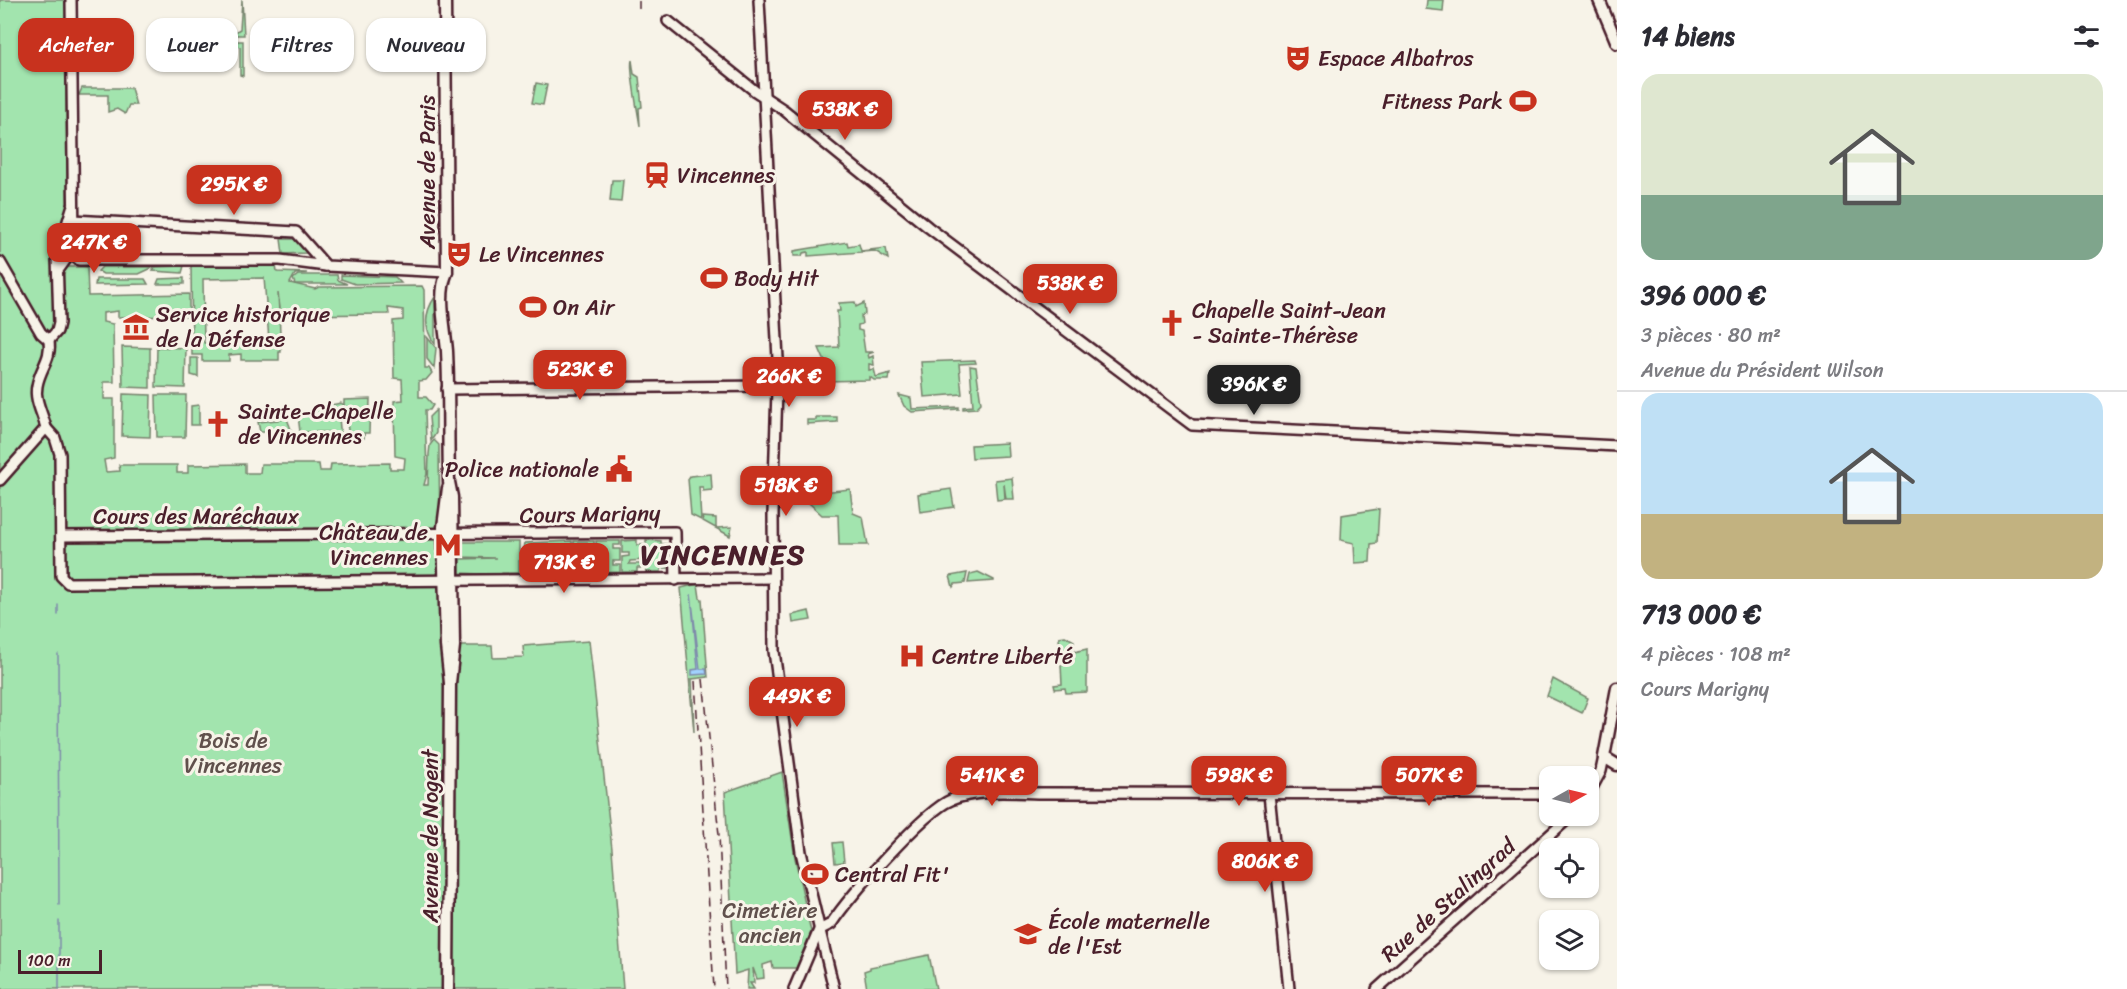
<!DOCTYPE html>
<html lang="fr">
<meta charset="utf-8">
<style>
body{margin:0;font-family:Sriracha,sans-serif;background:#f2f2f3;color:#2b2b33;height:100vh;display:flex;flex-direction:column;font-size:22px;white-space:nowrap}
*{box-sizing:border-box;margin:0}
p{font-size:20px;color:#7c7c81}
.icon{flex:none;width:33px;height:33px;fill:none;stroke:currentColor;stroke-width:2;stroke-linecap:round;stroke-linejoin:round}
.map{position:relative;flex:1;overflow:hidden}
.side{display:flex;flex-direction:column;background:#fff;width:510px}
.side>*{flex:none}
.hud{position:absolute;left:18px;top:18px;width:570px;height:54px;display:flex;gap:12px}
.needle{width:39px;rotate:82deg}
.controls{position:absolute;left:1539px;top:766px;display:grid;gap:12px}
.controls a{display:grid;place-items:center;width:60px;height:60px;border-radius:12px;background:#fff;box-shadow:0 2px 4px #0004;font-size:30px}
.scale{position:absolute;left:18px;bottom:15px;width:84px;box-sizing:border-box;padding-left:6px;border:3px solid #4a1f2b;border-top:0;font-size:16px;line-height:21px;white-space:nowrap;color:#4a1f2b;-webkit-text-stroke:4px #f7f3e8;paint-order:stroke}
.price{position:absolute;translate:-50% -51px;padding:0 14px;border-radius:12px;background:#c8321e;color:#fff;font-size:20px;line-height:39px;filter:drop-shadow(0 2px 3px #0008)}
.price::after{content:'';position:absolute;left:50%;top:36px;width:18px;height:14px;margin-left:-9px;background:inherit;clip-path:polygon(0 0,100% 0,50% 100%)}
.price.on{background:#222;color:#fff}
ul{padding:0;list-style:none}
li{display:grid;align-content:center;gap:12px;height:318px;padding:0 24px}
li+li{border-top:2px solid #e1e1e2}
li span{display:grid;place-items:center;height:186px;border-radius:18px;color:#555}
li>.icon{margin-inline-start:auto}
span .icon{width:108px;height:108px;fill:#fffc;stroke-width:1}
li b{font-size:26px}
h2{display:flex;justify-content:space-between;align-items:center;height:72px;padding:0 24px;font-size:26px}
.pill{padding:0 21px;border-radius:18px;background:#fff;box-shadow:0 2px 4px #0004;font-size:21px;line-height:54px}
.pill.on{background:#c8321e;color:#fff}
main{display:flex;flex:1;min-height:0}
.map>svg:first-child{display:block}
.green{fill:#a2e4ae;stroke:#76826c;stroke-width:1.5;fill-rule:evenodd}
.water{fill:#a1d2fe;stroke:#7e8aaa;stroke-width:1.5}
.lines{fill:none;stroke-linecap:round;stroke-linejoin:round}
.stream{stroke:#7e8aaa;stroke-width:1.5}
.secondary-casing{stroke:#4a1f2b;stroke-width:14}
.primary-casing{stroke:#4a1f2b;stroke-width:15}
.secondary{stroke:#f7f3e8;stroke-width:9}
.primary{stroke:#f7f3e8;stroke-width:10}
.rail{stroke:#4a1f2b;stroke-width:1.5;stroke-dasharray:9 4.5;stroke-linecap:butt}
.labels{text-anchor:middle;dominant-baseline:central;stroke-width:6;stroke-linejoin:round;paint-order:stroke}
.poi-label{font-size:22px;fill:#4a1f2b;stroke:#f7f3e8;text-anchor:start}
.street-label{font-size:22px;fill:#4a1f2b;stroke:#f7f3e8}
.park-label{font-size:22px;fill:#60504c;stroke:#f7f3e8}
.district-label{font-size:28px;font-weight:bold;letter-spacing:1.5px;fill:#4a1f2b;stroke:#f7f3e8}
</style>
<main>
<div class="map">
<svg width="1617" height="989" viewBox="0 0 1617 989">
<rect width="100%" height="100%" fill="#f7f3e8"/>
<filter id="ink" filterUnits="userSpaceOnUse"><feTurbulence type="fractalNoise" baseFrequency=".0167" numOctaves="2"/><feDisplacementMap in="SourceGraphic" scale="12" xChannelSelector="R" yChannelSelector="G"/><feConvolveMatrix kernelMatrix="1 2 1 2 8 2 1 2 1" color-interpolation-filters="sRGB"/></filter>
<g filter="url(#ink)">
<g class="green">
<path d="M0,0H65L68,267H87L88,296L189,294V316L118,317V311L103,313V322L113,324L114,382H104V399H114V458L104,460L106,472L120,471L119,465H177V473H188V465L245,464V473H260L261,464H319L320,471H330L331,464L390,463V469H404L405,458L395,456L394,401L403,400L402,379L394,378L393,321L403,320V310L388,308L389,314L284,315H281L278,293L281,352H279V360H241V354L229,355V361H202V355H192L191,265H276L277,272L307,273L295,274L290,283L315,289L319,287L422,286L424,290L425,368H429L432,373L426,380L419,381V397H426L433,405L430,410H425L427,474L424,485H428L429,454L430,445L434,440L439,445L441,646H492L493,658L524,657L523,646L589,641L612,849L623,989H0ZM264,278L269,340L204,343L203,279Z"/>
<path d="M242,0L244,35H235V32L240,29Z"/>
<path d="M1427,0H1444L1443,11L1426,9Z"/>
<path d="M253,29H276V33H262L259,36V55H253Z"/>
<path d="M235,41H243V76L240,75V47L235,45Z"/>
<rect x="262" y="48" width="23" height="19"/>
<path d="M632,60L634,74L639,77L642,107L639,108L640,126C638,113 629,68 632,60Z"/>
<path d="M536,83L547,85L543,105L532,103Z"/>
<path d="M82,88H131L136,105H129L125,114L117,109L108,112V95H79Z"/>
<path d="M612,180H623L621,202L610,201Z"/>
<path d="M84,226L130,228L129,254L84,255L81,252V230Z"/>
<path d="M281,239H295L306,249V253L283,254Z"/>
<path d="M847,242L848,246L859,244L861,251L886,248L888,259L875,251L808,256V252L803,253L802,256H794V251Z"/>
<path d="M184,266L182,273L153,271L156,267Z"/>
<path d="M102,267H154L139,274H103L98,271Z"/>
<path d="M298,275H337L338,280L347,284H295L293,279Z"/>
<path d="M341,275L395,277L401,283L355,284L341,279Z"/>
<path d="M184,278V284H157L159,279Z"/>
<path d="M145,279L148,284L95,285L96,279Z"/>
<path d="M435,297V344C423,328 424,313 435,297Z"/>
<path d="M855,302L856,307L864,303L865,314L861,316L862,324L858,325V330L862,331L865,352H874L868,354L869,358L873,356L874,365L869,364V370L874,369L876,377L890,373L889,380H874L870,377V380L825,381L826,364L819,348L839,347L837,311H840L839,303Z"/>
<path d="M427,337L436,348L434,368L427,359Z"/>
<path d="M122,347L150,348V388L123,387Z"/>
<path d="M157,347L186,348L185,388L156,387Z"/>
<path d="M191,358H198V377L191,375Z"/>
<path d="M975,360L976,363L959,364L962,394L924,397L921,362Z"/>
<path d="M970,366L976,367L981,403L976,408L963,409V407L973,406Z"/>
<path d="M123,394L151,395L150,437L122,436Z"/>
<path d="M156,395H186L185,437H157Z"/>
<path d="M899,395L911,398L912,409L959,407V409L912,412L904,406Z"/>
<path d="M370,399L369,433H364V438H349L345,407L338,408L341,438H330V432H300L298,415H294L315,412V408L341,403L344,405V400Z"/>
<path d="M199,405V425H191V406Z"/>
<path d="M436,410V433L431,441L429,417Z"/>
<path d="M284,411L290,414L286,416L292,432H260L258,422L285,419Z"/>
<path d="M816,417H837V422L807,424V420H816Z"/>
<path d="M1007,443L1008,456L972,458L971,445Z"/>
<path d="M711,474L712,490L703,491V487H699L701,520L691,515L688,479L690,476Z"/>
<path d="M1012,478L1014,499H1006L1004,484L1005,499L997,500L995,480Z"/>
<path d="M850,489L853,513L863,517L868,545H839L838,515H822L809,503L820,499L823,492Z"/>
<path d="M951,489L954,507L920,512L918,494Z"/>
<path d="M1379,509L1377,543L1371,544L1370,562L1355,563L1354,543L1341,540L1342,515Z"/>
<path d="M702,517L716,518V528L732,527L730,536L703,521Z"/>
<path d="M637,540V545H644V560L630,561L629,564H644V568H637V572H622V557L629,556V553H622V541Z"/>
<path d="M646,540L661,541V544H668V560L661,561V564H668V568H661V572H646V560H653V557H646Z"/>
<path d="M572,541V553H565V557H572V569H565V573L524,572V553H536L535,549H524L525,543Z"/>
<path d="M574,541H594V549H589V553H596V569H589V573H574V569L582,568L581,565H574Z"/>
<path d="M596,541H620V545H613V549H620V561H613V565H620V572L598,573V561H605L606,557H598Z"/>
<path d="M460,542H519V573H502L501,575L460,573V559L496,558L460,557Z"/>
<path d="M978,572L994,580V581L968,583L970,574Z"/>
<path d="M967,573L965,583L955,584L953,587L950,576Z"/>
<path d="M698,584L700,598L702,599L708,677L692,679L694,732L681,588Z"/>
<path d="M809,611L811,620L793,623L792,615Z"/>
<path d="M1065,636L1074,641V652L1087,649V692L1066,693L1065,688L1055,689L1054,685L1062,684L1061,665H1065V657H1060L1059,637Z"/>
<path d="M1553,679L1588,698L1582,713L1547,696Z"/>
<path d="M782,772L795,858L811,932L796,968H773L772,962L763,965L764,978L757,979L753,968L754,983H750L754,989H747L748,970L735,974L725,792Z"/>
<path d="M842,842L844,862L835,863L833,843Z"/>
<path d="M929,955L936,989H867L864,971L870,969V967Z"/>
</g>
<path class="water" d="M691,594L700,669H706L707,674L692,675V670L698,669Z"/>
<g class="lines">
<g class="stream">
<path d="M58,615V605"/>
<path d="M58,654L59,905"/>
<path d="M59,989V921"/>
</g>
<defs>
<g id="secondary">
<path d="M759,0L778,359L773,514L774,651L801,852L834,989"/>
<path d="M668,21L755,91L784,110L928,227L1192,425L1617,446"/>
<path d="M73,220L296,232L326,266L447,272"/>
<path d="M59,244L79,260H280L326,266"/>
<path d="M0,262L41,333L49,340"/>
<path d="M59,269L72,251L74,241L71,0"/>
<path d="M49,340L57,331L59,323L57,257L72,208"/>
<path d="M447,389L777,386"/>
<path d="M46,428L55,438L60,454L61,576L68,583L773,578"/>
<path d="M46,428C43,414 34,400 37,386C40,368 52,359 49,340"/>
<path d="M0,480L46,428"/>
<path d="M61,536L675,532L676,580"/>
<path d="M1269,794L1289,989"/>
<path d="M1588,795L1601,771L1604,757"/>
<path d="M794,989L819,930L831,924C849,897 924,811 951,800C980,788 1016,793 1046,793L1550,794"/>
<path d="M1377,989L1571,816"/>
</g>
<g id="primary">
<path d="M445,0L447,272C437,295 445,326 447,351C449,394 448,438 449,482L452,497L454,646L450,683"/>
<path d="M1599,0L1617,43"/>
<path d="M448,488L443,527L446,646L450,683L448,989"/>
<path d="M1617,688L1604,757L1617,765"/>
</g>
</defs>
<use href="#secondary" class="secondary-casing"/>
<use href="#primary" class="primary-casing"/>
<use href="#secondary" class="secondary"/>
<use href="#primary" class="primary"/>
<g class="rail">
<path d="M639,1V9"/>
<path d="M703,679L719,835L726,989"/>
<path d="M695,681L714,989"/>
</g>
</g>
</g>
<defs>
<symbol id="theatre-bare" viewBox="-9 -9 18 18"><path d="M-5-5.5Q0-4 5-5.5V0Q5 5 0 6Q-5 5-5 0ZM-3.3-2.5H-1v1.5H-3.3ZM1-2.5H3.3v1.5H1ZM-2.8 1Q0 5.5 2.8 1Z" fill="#c8321e" stroke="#f7f3e8" stroke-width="2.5" paint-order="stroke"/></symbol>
<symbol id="stadium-bare" viewBox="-9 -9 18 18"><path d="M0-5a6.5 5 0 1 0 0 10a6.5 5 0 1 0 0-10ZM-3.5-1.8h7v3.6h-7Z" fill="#c8321e" stroke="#f7f3e8" stroke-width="2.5" paint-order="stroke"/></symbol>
<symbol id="station-bare" viewBox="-9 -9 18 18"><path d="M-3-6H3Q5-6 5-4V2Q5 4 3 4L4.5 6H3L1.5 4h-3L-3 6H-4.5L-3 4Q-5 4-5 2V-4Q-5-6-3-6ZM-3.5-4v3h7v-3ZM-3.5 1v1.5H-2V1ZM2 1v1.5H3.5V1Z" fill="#c8321e" stroke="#f7f3e8" stroke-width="2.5" paint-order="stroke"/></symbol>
<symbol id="church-bare" viewBox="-9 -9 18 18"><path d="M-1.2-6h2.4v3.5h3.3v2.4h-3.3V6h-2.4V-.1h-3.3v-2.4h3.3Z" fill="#c8321e" stroke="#f7f3e8" stroke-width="2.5" paint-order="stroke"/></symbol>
<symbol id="museum-bare" viewBox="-9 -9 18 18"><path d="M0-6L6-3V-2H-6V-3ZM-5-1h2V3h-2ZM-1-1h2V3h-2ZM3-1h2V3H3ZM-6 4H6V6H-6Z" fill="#c8321e" stroke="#f7f3e8" stroke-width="2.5" paint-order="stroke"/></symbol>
<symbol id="civic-bare" viewBox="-9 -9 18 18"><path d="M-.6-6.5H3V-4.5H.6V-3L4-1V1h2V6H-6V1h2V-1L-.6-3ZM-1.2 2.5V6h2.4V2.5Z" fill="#c8321e" stroke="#f7f3e8" stroke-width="2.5" paint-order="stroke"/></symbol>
<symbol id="metro-bare" viewBox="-9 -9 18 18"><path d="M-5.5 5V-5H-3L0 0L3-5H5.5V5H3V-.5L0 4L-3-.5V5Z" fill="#c8321e" stroke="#f7f3e8" stroke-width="2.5" paint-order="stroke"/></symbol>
<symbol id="hospital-bare" viewBox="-9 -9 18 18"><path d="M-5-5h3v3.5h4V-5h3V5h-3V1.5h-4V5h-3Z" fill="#c8321e" stroke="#f7f3e8" stroke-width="2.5" paint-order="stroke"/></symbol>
<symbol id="school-bare" viewBox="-9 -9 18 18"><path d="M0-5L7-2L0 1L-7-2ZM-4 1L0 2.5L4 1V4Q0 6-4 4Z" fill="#c8321e" stroke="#f7f3e8" stroke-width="2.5" paint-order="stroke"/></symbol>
</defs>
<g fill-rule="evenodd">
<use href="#theatre-bare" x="1279" y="39" width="38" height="38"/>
<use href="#stadium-bare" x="1504" y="82" width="38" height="38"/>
<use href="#station-bare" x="638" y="156" width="38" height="38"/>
<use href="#theatre-bare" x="440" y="235" width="38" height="38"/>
<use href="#stadium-bare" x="695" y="259" width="38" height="38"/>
<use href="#stadium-bare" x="514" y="288" width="38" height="38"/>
<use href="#church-bare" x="1153" y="304" width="38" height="38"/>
<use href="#museum-bare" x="117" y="308" width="38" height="38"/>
<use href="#church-bare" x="199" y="405" width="38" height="38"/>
<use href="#civic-bare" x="600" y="450" width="38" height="38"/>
<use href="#metro-bare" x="429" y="526" width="38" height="38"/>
<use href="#hospital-bare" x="893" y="637" width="38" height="38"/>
<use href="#stadium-bare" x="796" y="855" width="38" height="38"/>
<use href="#school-bare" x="1009" y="915" width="38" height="38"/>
</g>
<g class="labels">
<g class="poi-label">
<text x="1318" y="58">Espace Albatros</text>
<text x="1503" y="101" text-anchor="end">Fitness Park</text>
<text x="677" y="175">Vincennes</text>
<text x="479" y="254">Le Vincennes</text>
<text x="734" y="278">Body Hit</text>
<text x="553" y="307">On Air</text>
<text x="1192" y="310">Chapelle Saint-Jean<tspan x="1192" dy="25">- Sainte-Thérèse</tspan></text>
<text x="156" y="314">Service historique<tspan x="156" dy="25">de la Défense</tspan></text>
<text x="238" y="411">Sainte-Chapelle<tspan x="238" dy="25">de Vincennes</tspan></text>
<text x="599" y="469" text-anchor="end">Police nationale</text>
<text x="428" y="532" text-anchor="end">Château de<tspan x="428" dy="25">Vincennes</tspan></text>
<text x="932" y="656">Centre Liberté</text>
<text x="835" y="874">Central Fit'</text>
<text x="1048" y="921">École maternelle<tspan x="1048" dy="25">de l'Est</tspan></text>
</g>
<g class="street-label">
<text transform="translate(427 172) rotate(-90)">Avenue de Paris</text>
<text transform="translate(590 514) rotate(-1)">Cours Marigny</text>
<text x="196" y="516">Cours des Maréchaux</text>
<text transform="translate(430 836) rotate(-90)">Avenue de Nogent</text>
<text transform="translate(1448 900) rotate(-42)">Rue de Stalingrad</text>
</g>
<g class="park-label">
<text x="233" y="740">Bois de<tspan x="233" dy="25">Vincennes</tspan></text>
<text x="770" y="910">Cimetière<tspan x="770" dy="25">ancien</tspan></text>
</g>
<g class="district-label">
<text x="723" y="554">VINCENNES</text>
</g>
</g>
</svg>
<div class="controls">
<a><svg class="needle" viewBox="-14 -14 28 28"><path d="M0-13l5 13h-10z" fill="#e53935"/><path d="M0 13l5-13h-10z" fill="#7c7c81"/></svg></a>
<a><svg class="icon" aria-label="locate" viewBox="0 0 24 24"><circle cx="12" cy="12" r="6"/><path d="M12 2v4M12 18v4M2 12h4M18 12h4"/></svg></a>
<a><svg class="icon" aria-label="layers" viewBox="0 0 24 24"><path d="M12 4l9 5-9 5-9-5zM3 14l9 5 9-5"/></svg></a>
</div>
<div class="scale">100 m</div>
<b class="price" style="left:845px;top:141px">538K €</b>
<b class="price" style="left:234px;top:216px">295K €</b>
<b class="price" style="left:94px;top:274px">247K €</b>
<b class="price" style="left:1070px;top:315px">538K €</b>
<b class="price" style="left:580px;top:401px">523K €</b>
<b class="price" style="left:789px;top:408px">266K €</b>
<b class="price on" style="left:1254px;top:416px">396K €</b>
<b class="price" style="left:786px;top:517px">518K €</b>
<b class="price" style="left:564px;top:594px">713K €</b>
<b class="price" style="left:797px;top:728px">449K €</b>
<b class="price" style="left:992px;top:807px">541K €</b>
<b class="price" style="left:1239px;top:807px">598K €</b>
<b class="price" style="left:1429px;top:807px">507K €</b>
<b class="price" style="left:1265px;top:893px">806K €</b>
<div class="hud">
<a class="pill on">Acheter</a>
<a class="pill">Louer</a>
<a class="pill">Filtres</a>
<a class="pill">Nouveau</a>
</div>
</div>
<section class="side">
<h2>14 biens<svg class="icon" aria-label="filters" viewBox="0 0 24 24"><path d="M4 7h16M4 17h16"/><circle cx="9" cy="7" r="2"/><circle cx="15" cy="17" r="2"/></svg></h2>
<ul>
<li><span style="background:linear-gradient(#dfe7d0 65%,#7fa58c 0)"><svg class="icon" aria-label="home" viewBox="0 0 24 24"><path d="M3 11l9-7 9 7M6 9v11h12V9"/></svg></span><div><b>396 000 €</b><p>3 pièces · 80 m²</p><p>Avenue du Président Wilson</p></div></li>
<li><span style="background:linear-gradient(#bfe0f5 65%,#c2b280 0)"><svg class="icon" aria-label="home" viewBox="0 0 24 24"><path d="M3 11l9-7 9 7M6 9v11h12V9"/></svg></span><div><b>713 000 €</b><p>4 pièces · 108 m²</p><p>Cours Marigny</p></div></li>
</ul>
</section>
</main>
